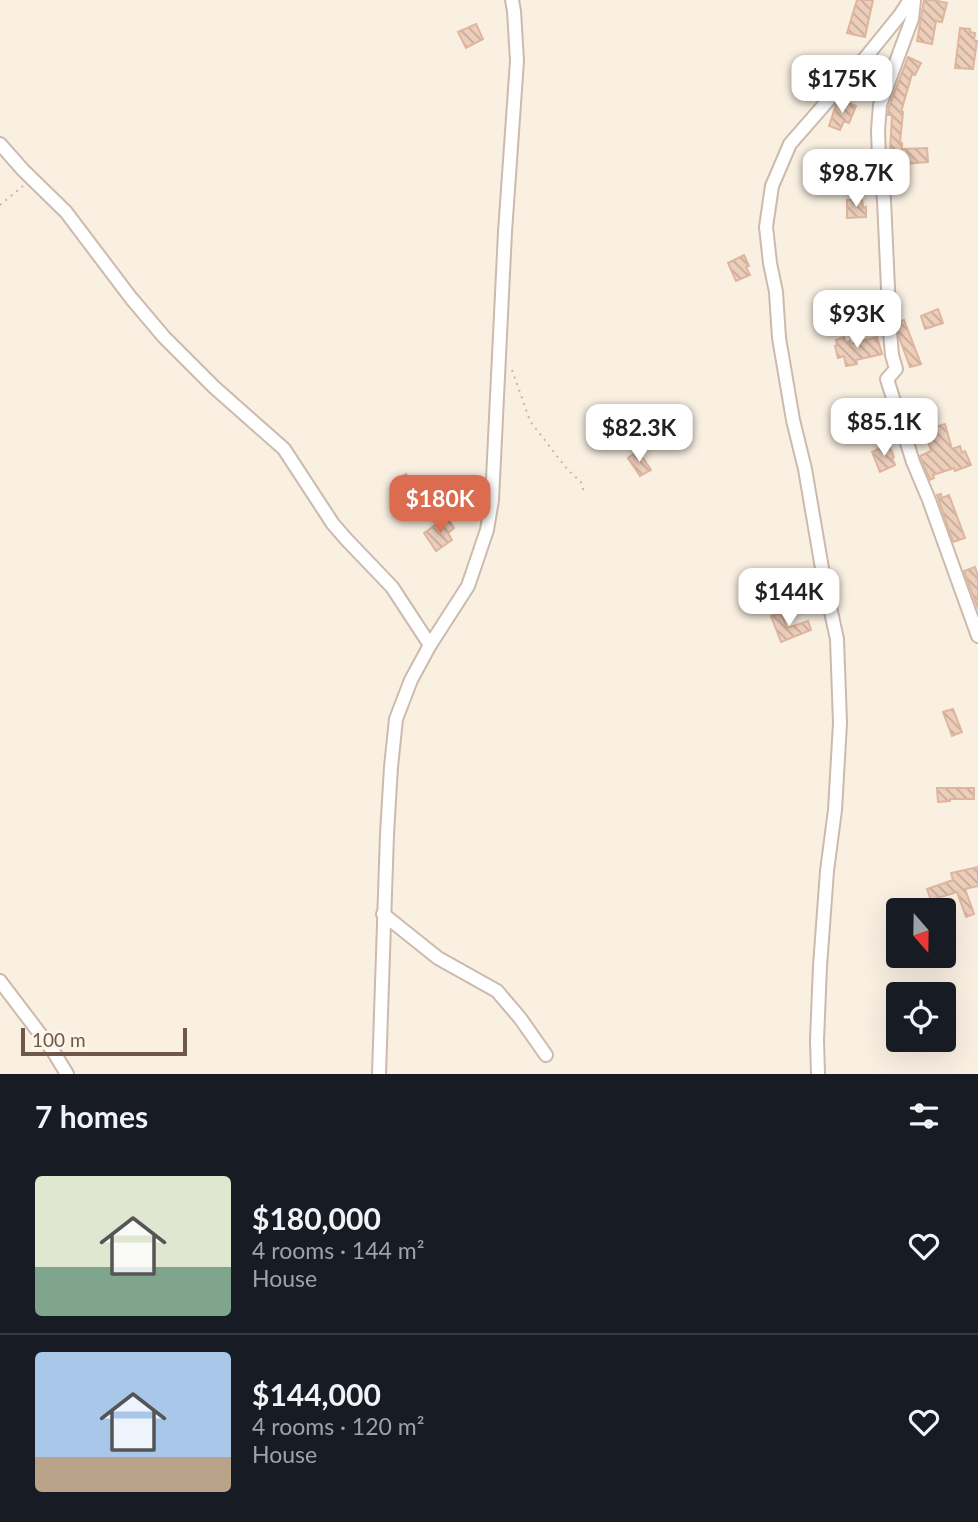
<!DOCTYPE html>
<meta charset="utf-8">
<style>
body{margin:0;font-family:Lato,sans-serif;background:#242831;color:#f1f3f6;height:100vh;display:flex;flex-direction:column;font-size:26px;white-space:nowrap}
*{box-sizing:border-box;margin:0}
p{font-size:23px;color:#9ea1a6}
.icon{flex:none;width:38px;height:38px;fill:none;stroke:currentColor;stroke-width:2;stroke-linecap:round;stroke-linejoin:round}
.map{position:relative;height:1074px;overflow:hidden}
.drawer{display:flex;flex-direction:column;background:#171b24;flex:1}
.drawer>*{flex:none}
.needle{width:46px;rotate:160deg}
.tools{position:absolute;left:886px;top:898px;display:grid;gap:14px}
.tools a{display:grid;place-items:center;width:70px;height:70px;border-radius:7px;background:#171b24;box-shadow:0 7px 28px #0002;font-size:35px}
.scale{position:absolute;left:21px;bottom:18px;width:166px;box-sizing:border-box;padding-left:7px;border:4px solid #6f574a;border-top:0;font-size:19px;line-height:24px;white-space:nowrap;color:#6f574a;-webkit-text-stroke:5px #fef4e7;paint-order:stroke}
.price{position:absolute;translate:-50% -60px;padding:0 16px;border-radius:14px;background:#fff;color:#222;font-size:23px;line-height:46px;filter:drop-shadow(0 2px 4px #0008)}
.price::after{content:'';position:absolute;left:50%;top:42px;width:21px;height:16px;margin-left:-10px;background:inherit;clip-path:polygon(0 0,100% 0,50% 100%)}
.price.active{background:#dc6c4f;color:#fff}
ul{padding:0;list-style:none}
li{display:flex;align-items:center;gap:21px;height:175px;padding:0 35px}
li+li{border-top:2px solid #363941}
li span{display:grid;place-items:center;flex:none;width:196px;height:140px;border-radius:7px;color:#555}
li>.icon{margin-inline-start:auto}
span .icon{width:84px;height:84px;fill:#fffc;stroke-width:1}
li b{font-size:30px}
h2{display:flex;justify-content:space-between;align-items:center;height:84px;padding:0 35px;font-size:30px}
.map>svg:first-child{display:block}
.building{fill:url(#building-back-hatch);stroke:#dfb59d;stroke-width:2}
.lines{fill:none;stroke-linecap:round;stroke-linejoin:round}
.street-casing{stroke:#ccbaac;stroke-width:16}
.path{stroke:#d2b29f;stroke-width:2;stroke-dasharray:2 5;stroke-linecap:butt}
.street{stroke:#fff;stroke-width:12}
</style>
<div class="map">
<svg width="978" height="1074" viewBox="0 0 978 1074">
<defs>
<pattern id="building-back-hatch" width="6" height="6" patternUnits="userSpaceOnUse" patternTransform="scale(1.75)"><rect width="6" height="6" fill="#edcebb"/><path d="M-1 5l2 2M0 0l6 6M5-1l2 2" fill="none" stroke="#c4aa9a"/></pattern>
</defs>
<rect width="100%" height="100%" fill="#faf0e2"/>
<g class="building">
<path d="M857,0H873L865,37L847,33Z"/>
<path d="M924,0H933L947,3L942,22L936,21L932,44L917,41Z"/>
<path d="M476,24L483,39L466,48L458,32Z"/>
<path d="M960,28L970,29V32L975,33L974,40L977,41L973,69L955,68Z"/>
<path d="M908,57L921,63L915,75L912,74L901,112H903L900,143H902V149L927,148L928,162L889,165L887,151H890L892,115H888L889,107Z"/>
<path d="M847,102L856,106L849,123L844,121L840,130L829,126L836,105L837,103L845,106Z"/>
<path d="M847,200H862L863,208L866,207V217L847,218Z"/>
<path d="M744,255L749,266L746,267L750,275L736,281L728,263Z"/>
<path d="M938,309L943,323L925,329L921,316Z"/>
<path d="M904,320L921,364L910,367L899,337L898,322Z"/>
<path d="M844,337L846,342L850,341V344L877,337L882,354L856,360L857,364L846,366L844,356L838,358L835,346L837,345L836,340Z"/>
<path d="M945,424L952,449L960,446L962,453L965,451L971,465L955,471L954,468L933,475L934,478L930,480L920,456L931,451L925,430Z"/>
<path d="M886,445L888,449L890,448L894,457L892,458L895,465L880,472L872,452Z"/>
<path d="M638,451L651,470L640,476L628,458Z"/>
<path d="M406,474L423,499L414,506L406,494L400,498L392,488L398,484L396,481Z"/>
<path d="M941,494L942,498L949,495L965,538L953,542L937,495Z"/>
<path d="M449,520L454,528L448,533L452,540L436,551L424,533L440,522L442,525Z"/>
<path d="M975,567L978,576V609L964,571Z"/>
<path d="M781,613L787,628L808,621L811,630L781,642L771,616Z"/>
<path d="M953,709L962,732L952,736L943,712Z"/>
<path d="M937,788H974V799H950V801L938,802Z"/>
<path d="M978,867V886L965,889L974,914L966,917L957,892L931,900L927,889L953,880L951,873Z"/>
</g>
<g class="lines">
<defs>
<g id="street">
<path d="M914,0L912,19L880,105L878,130L879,160L884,200L890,332L892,355L896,369L887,379L913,462L929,500L978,636"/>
<path d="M0,144L23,170L66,212L131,298L164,337L214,387L284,449L333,524L346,539L392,587L430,645"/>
<path d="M383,914L438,958L497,991L520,1018L546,1055"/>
<path d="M0,981L53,1051L67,1074"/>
<path d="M379,1074L387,834L391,767L396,719L411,680L430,645L468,586L487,530L492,500L505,232L517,61L514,11L512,0"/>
<path d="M818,1074L817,1040L820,966L827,871L835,810L840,723L837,639L824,580L805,469L793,420L779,338L776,292L770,263L766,227L772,186L790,144L866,57L900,15L910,0"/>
</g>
</defs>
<use href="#street" class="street-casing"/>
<g class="path">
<path d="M0,205L23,186"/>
<path d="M512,370L530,421L567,469L581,482L584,493"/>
</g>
<use href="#street" class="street"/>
</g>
</svg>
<div class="tools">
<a><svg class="needle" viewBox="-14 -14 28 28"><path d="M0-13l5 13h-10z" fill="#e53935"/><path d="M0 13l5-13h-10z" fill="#9ea1a6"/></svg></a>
<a><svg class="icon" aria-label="locate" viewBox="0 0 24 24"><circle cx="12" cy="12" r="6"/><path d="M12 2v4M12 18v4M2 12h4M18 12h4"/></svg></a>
</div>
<div class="scale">100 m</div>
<b class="price" style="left:842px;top:115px">$175K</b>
<b class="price" style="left:856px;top:209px">$98.7K</b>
<b class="price" style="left:857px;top:350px">$93K</b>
<b class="price" style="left:884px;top:458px">$85.1K</b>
<b class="price" style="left:639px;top:464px">$82.3K</b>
<b class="price active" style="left:440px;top:535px">$180K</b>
<b class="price" style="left:789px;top:628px">$144K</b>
</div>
<section class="drawer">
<h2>7 homes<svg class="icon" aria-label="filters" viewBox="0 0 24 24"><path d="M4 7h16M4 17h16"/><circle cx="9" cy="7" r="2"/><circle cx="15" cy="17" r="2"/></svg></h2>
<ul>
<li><span style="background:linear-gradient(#dfe7d0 65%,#7fa58c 0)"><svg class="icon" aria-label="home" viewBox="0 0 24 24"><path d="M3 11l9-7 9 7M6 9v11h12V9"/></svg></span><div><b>$180,000</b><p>4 rooms · 144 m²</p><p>House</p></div><svg class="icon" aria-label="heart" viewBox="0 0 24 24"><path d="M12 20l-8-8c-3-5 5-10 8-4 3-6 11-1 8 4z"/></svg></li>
<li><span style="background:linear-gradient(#a9c7e8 75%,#b9a48a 0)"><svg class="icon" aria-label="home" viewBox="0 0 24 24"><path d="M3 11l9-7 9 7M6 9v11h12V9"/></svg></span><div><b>$144,000</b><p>4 rooms · 120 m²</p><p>House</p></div><svg class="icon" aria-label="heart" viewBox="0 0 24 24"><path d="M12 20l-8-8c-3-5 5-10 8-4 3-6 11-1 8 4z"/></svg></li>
</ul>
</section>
